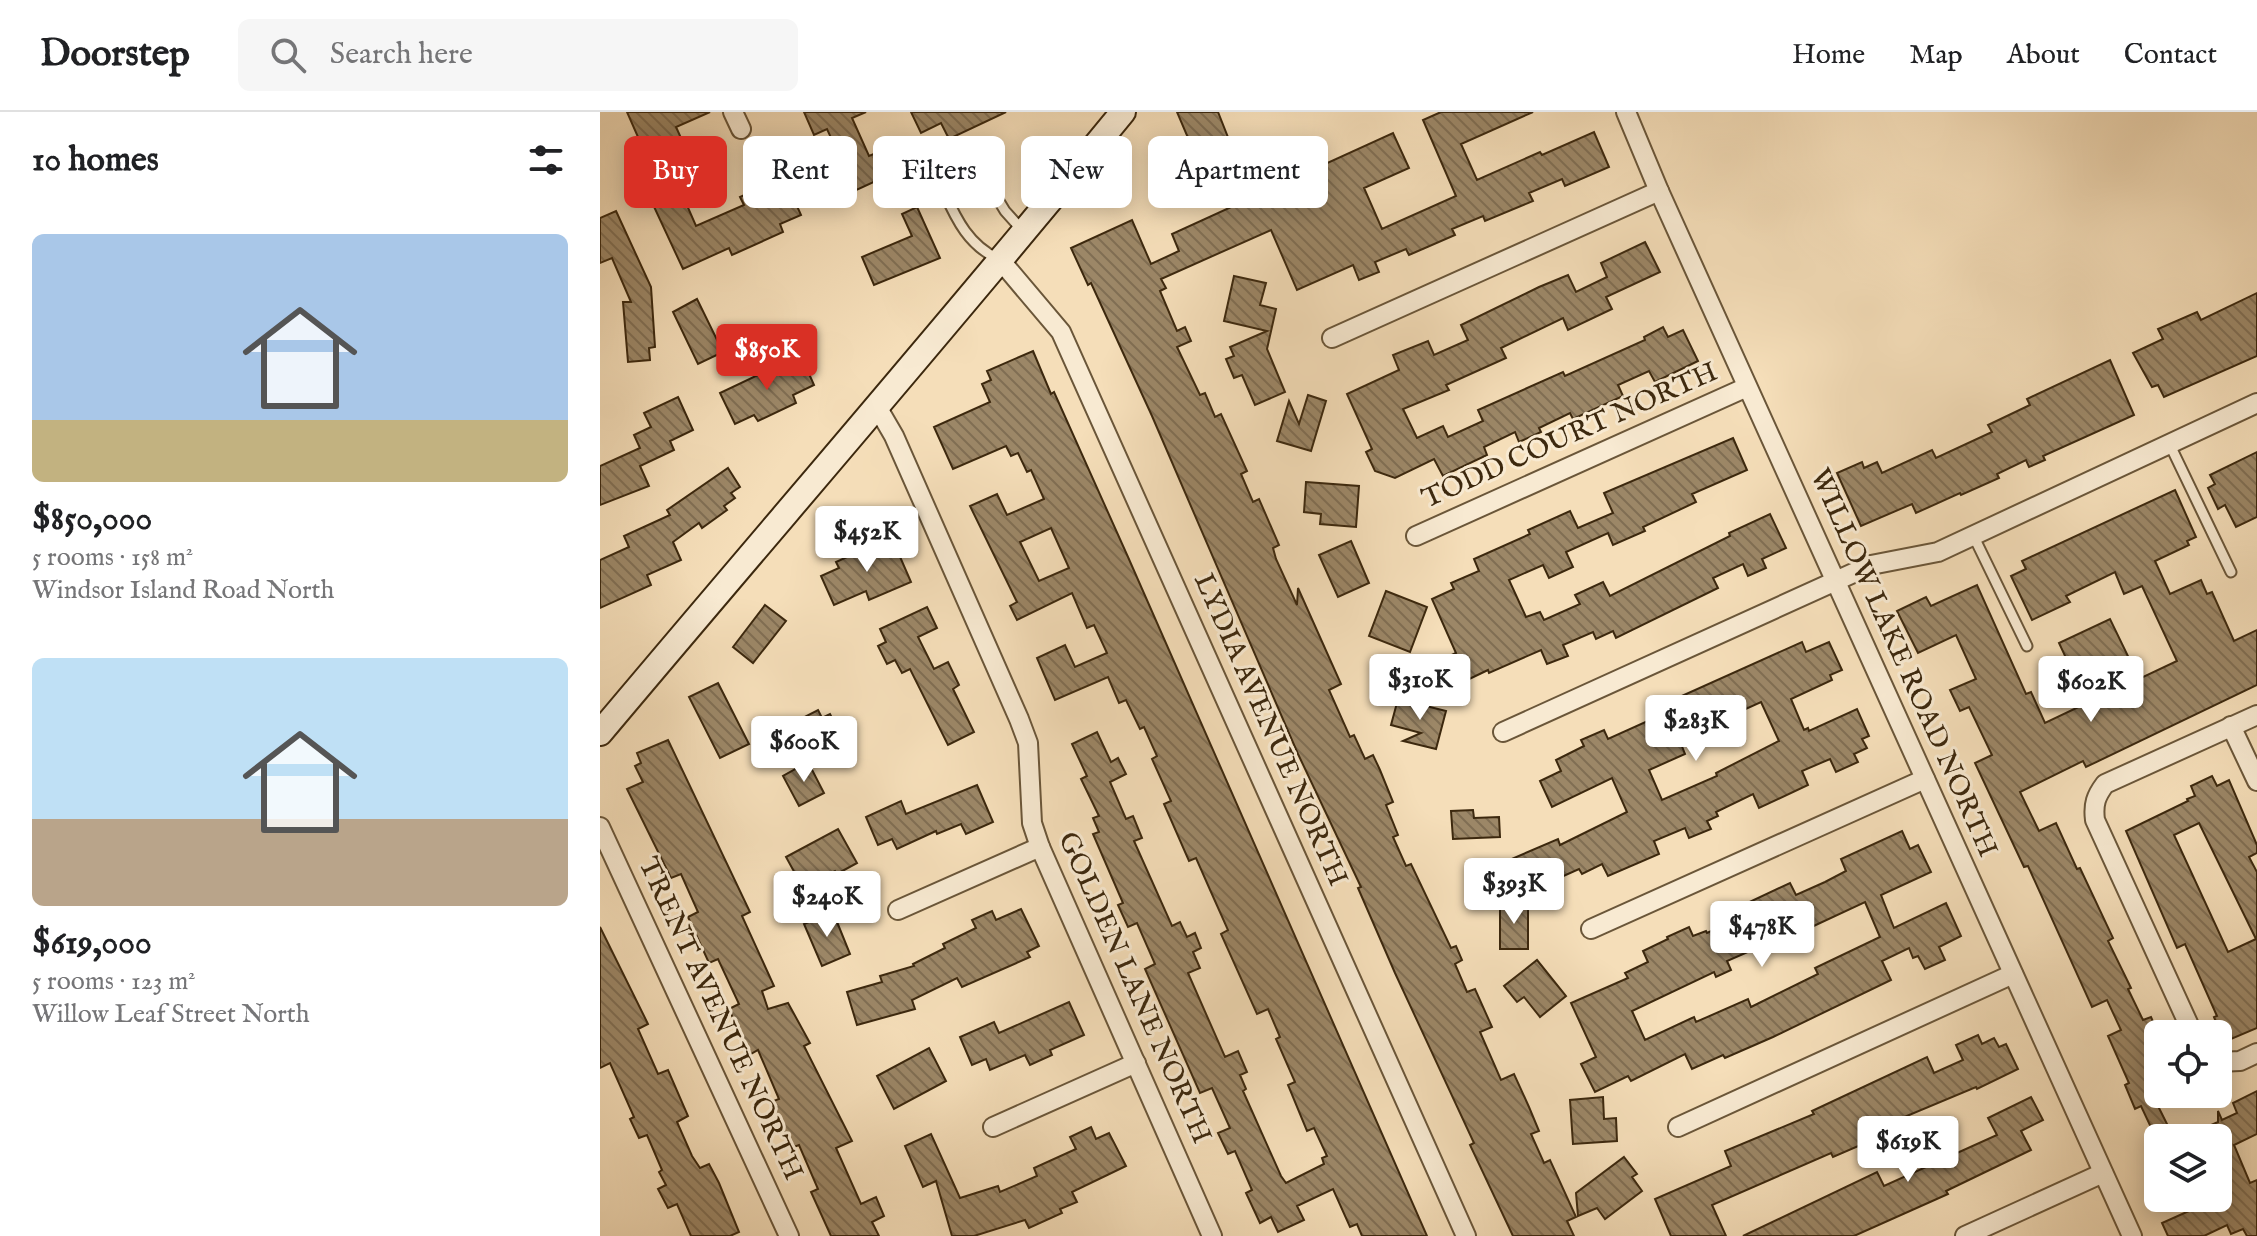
<!DOCTYPE html>
<meta charset="utf-8">
<style>
body{margin:0;font-family:"IM FELL English",serif;background:#f6f6f6;color:#202124;height:100vh;display:flex;flex-direction:column;font-size:30px;white-space:nowrap}
*{box-sizing:border-box;margin:0}
p{font-size:26px;color:#757577}
.icon{flex:none;width:44px;height:44px;fill:none;stroke:currentColor;stroke-width:2;stroke-linecap:round;stroke-linejoin:round}
.map{position:relative;flex:1;overflow:hidden}
.drawer{display:flex;flex-direction:column;background:#fff;width:600px}
.drawer>*{flex:none}
.guide{position:absolute;left:24px;top:24px;width:760px;height:72px;display:flex;gap:16px}
.tools{position:absolute;left:1544px;top:908px;display:grid;gap:16px}
.tools a{display:grid;place-items:center;width:88px;height:88px;border-radius:12px;background:#fff;box-shadow:0 4px 20px #0003;font-size:40px}
.price{position:absolute;translate:-50% -68px;padding:0 18px;border-radius:8px;background:#fff;color:#222;font-size:26px;line-height:52px;filter:drop-shadow(0 2px 4px #0008)}
.price::after{content:'';position:absolute;left:50%;top:48px;width:24px;height:18px;margin-left:-12px;background:inherit;clip-path:polygon(0 0,100% 0,50% 100%)}
.price.selected{background:#d93025;color:#fff}
ul{padding:0;list-style:none}
li{display:grid;align-content:center;gap:16px;height:424px;padding:0 32px}
li span{display:grid;place-items:center;height:248px;border-radius:12px;color:#555}
li>.icon{margin-inline-start:auto}
span .icon{width:144px;height:144px;fill:#fffc;stroke-width:1}
li b{font-size:34px}
h2{display:flex;justify-content:space-between;align-items:center;height:96px;padding:0 32px;font-size:34px}
.pill{padding:0 28px;border-radius:12px;background:#fff;box-shadow:0 4px 20px #0003;font-size:28px;line-height:72px}
.pill.selected{background:#d93025;color:#fff}
header{display:flex;align-items:center;gap:48px;box-sizing:border-box;height:112px;padding:0 40px;background:#fff;border-bottom:2px solid #e0e0e0}
header strong{font-size:38px}
nav{display:flex;gap:44px;margin-inline-start:auto;font-size:28px}
.search{width:560px;height:72px;background:#f6f6f6;display:flex;align-items:center;gap:20px;box-sizing:border-box;padding:0 28px;border-radius:12px;color:#757577;font-size:30px}
main{display:flex;flex:1;min-height:0}
.map>svg:first-child{display:block}
.building{fill:url(#building-back-hatch);stroke:#3c280e;stroke-width:2;fill-rule:evenodd}
.lines{fill:none;stroke-linecap:round;stroke-linejoin:round}
.lane-casing{stroke:#6a5639;stroke-width:13}
.street-casing{stroke:#6a5639;stroke-width:22}
.secondary-casing{stroke:#3c280e;stroke-width:28}
.lane{stroke:#f8ead2;stroke-width:9}
.street{stroke:#f8ead2;stroke-width:18}
.secondary{stroke:#f8ead2;stroke-width:24}
.labels{text-anchor:middle;dominant-baseline:central;stroke-width:6;stroke-linejoin:round;paint-order:stroke}
.street-label{font-size:28px;fill:#3c280e;stroke:#f8ead2}
</style>
<header>
<strong>Doorstep</strong>
<div class="search"><svg class="icon" aria-label="search" viewBox="0 0 24 24"><circle cx="10" cy="10" r="6"/><path d="M15 15l6 6"/></svg>Search here</div>
<nav><a>Home</a><a>Map</a><a>About</a><a>Contact</a></nav>
</header>
<main>
<section class="drawer">
<h2>10 homes<svg class="icon" aria-label="filters" viewBox="0 0 24 24"><path d="M4 7h16M4 17h16"/><circle cx="9" cy="7" r="2"/><circle cx="15" cy="17" r="2"/></svg></h2>
<ul>
<li><span style="background:linear-gradient(#a9c7e8 75%,#c2b280 0)"><svg class="icon" aria-label="home" viewBox="0 0 24 24"><path d="M3 11l9-7 9 7M6 9v11h12V9"/></svg></span><div><b>$850,000</b><p>5 rooms · 158 m²</p><p>Windsor Island Road North</p></div></li>
<li><span style="background:linear-gradient(#bfe0f5 65%,#b9a48a 0)"><svg class="icon" aria-label="home" viewBox="0 0 24 24"><path d="M3 11l9-7 9 7M6 9v11h12V9"/></svg></span><div><b>$619,000</b><p>5 rooms · 123 m²</p><p>Willow Leaf Street North</p></div></li>
</ul>
</section>
<div class="map">
<svg width="1657" height="1124" viewBox="0 0 1657 1124">
<defs>
<pattern id="building-back-hatch" width="6" height="6" patternUnits="userSpaceOnUse" patternTransform="scale(2)"><rect width="6" height="6" fill="#9c8767"/><path d="M-1 5l2 2M0 0l6 6M5-1l2 2" fill="none" stroke="#806e53"/></pattern>
</defs>
<rect width="100%" height="100%" fill="#f5deb9"/>
<filter id="stains"><feTurbulence type="fractalNoise" baseFrequency=".0025" numOctaves="4"/><feColorMatrix values="0 0 0 0 .2 0 0 0 0 .09 0 0 0 0 .02 0 0 0 .5 -.17"/></filter>
<radialGradient id="worn" r=".72"><stop offset=".6" stop-color="#630" stop-opacity="0"/><stop offset="1" stop-color="#630" stop-opacity=".3"/></radialGradient>
<g class="building">
<path d="M27,0H110L76,15L95,57L75,66L96,114L144,93L140,85L184,65L201,103L180,112L183,120L132,143L129,136L83,157L36,56L49,50Z"/>
<path d="M204,0H266L252,6L269,44L281,39L291,62L237,87L227,64L245,56L227,17L214,23Z"/>
<path d="M311,0H406L349,27L341,11L321,21Z"/>
<path d="M577,0H618L631,33L597,47Z"/>
<path d="M841,0H933L861,32L877,68L940,40L942,43L994,20L1009,55L965,74L962,67L929,81L933,89L885,109L883,104L852,117L855,123L809,143L806,137L775,150L779,160L759,168L753,153L697,178L671,118L561,167L566,176L560,179L577,219L585,215L591,229L577,235L600,283L605,281L615,305L621,302L647,359L641,362L653,390L659,387L679,433L673,436L676,447L697,493L698,476L741,572L729,578L750,625L754,623L765,647L773,643L780,658L793,690L786,693L798,723L793,725L806,754L811,752L851,836L856,834L862,848L855,852L867,880L875,877L892,915L880,920L901,968L914,962L929,995L939,1019L931,1022L944,1051L950,1048L976,1105L967,1109L974,1124H913L870,1033L874,1031L795,861L758,776L761,775L698,642L552,304L491,171L488,173L471,136L532,108L551,152L579,139L572,122L793,21L809,56L764,76L782,117L856,84L823,8Z"/>
<path d="M317,95L340,146L274,173L262,145L312,124L302,102Z"/>
<path d="M16,99L51,175L55,235L49,236L50,248L28,250L23,190H31L12,146L0,151V106Z"/>
<path d="M1045,130L1060,160L1006,185L1012,197L968,218L963,206L901,236L906,246L846,273L849,278L803,297L817,326L843,314L848,325L883,309L878,298L963,260L965,264L1045,228L1044,225L1063,215L1068,225L1083,218L1098,249L1055,270L1049,259L1018,273L1023,284L973,307L970,301L939,316L941,320L919,330L915,320L884,335L887,343L843,364L834,347L795,366L775,359L766,340L772,337L747,282L799,258L793,243L828,229L834,243L868,228L861,213L939,175L968,163L976,180L1007,165L1001,151Z"/>
<path d="M634,164L666,171L660,193L676,197L667,237L685,280L655,293L642,263L634,266L626,247L634,244L630,235L667,219L624,209Z"/>
<path d="M1657,181V244L1564,285L1558,273L1552,275L1533,241L1563,227L1558,217L1597,200L1601,208Z"/>
<path d="M97,187L123,240L98,252L73,200Z"/>
<path d="M433,239L451,282L454,280L528,445L827,1124H762L757,1112L750,1115L733,1077L697,1094L704,1108L678,1120L671,1105L660,1111L646,1081L652,1078L635,1039L628,1042L618,1021L630,1016L612,976L600,981L545,857L555,852L537,811L528,815L518,793L523,791L493,722L499,720L493,706L499,704L481,667L487,664L472,632L497,620L511,650L518,646L526,662L510,670L526,707L533,704L542,726L534,729L572,814L580,810L587,825L595,821L601,836L593,840L600,856L588,861L625,945L638,939L647,960L640,963L646,977L643,979L681,1064L686,1071L724,1052L722,1046L727,1044L714,1016L707,1019L688,973L695,970L676,927L680,925L668,897L657,902L621,822L628,818L611,780L596,746L589,749L564,692L571,689L552,647L557,644L544,615L540,617L526,588L519,591L508,565L455,588L437,546L465,533L475,555L507,541L494,513L487,516L472,481L417,508L410,494L417,490L370,394L397,382L407,403L444,387L431,358L427,360L418,341L411,344L406,334L353,357L334,315L390,290L382,272L391,268L387,259ZM451,416L469,456L439,469L420,430Z"/>
<path d="M202,246L214,273L193,283L196,291L158,309L154,303L135,312L120,281L179,253L181,257Z"/>
<path d="M1510,248L1534,303L1443,344L1445,348L1429,355L1426,348L1397,362L1399,366L1361,383L1360,381L1316,401L1312,392L1261,414L1237,361L1262,350L1264,356L1277,350L1282,361L1332,338L1336,346L1392,320L1388,313L1430,293L1427,287Z"/>
<path d="M708,283L726,289L711,339L677,329L689,289L699,312Z"/>
<path d="M78,285L93,318L70,329L74,338L40,354L49,374L0,393V354L40,336L34,323L51,315L44,301Z"/>
<path d="M1133,326L1147,358L1092,382L1096,390L1043,415L1045,419L1013,433L1008,421L966,440L973,455L949,466L943,453L909,468L926,505L940,500L944,508L980,492L975,483L1003,470L1010,484L1130,424L1129,421L1170,402L1186,436L1162,447L1166,456L1148,464L1143,452L1113,466L1118,476L1016,526L1013,519L996,527L993,520L963,533L968,544L947,552L941,538L889,561L888,558L832,585L819,558L856,541L832,487L854,477L851,471L879,459L874,447L930,422L928,418L970,399L978,416L1013,401L1004,381Z"/>
<path d="M1657,340V405L1636,415L1625,393L1618,397L1608,376L1615,372L1610,363Z"/>
<path d="M128,356L140,375L131,381L135,386L124,394L127,398L102,416L99,411L73,430L81,448L47,463L51,473L0,496V448L29,435L24,424L70,403L67,398Z"/>
<path d="M706,370L759,374L756,415L720,412L721,402L704,400Z"/>
<path d="M1575,378L1596,425L1587,429L1589,433L1555,449L1570,482L1601,468L1607,482L1612,480L1634,529L1657,518V573L1486,655L1483,649L1420,680L1439,719L1456,711L1477,757L1480,756L1513,826L1508,829L1531,876L1528,877L1543,908L1551,905L1558,921V987L1555,988L1574,1026H1556L1541,994L1535,997L1525,973L1529,971L1508,924L1521,918L1507,888L1492,895L1428,754L1424,755L1375,651L1392,643L1369,595L1360,599L1350,578L1376,567L1356,523L1318,541L1297,499L1326,485L1331,494L1377,473L1426,582L1431,580L1445,611L1487,591L1459,531L1510,507L1539,567L1577,549L1542,474L1524,482L1515,460L1466,484L1470,490L1432,508L1411,464L1426,457L1422,449Z"/>
<path d="M751,429L769,471L738,485L719,443Z"/>
<path d="M294,431L311,470L269,488L266,479L234,493L221,464L239,456L236,450L271,434L274,440Z"/>
<path d="M786,479L827,495L810,540L769,524Z"/>
<path d="M165,493L186,509L153,551L133,535Z"/>
<path d="M327,495L337,516L318,525L334,557L348,550L359,573L353,577L374,620L348,633L310,557L302,561L295,548L287,552L278,534L286,530L280,517Z"/>
<path d="M1202,530L1206,540L1229,530L1242,558L1230,563L1232,568L1191,587L1204,618L1208,616L1209,619L1257,597L1269,624L1262,627L1267,636L1254,642L1258,650L1236,660L1230,647L1202,659L1208,673L1159,696L1153,682L1116,700L1118,704L1107,709L1111,717L1089,726L1085,716L1054,729L1059,742L1008,764L1002,752L982,762L979,757L921,783L907,749L958,727L960,733L1027,700L1012,666L952,695L940,669L961,659L956,648L984,634L981,628L1004,618L1008,627L1059,604L1055,596ZM1161,590L1179,629L1116,661L1117,664L1062,688L1049,658L1085,642L1079,627Z"/>
<path d="M118,571L149,632L120,646L89,585Z"/>
<path d="M798,587L846,599L836,637L803,629L821,621L791,613Z"/>
<path d="M218,598L222,606L230,602L238,617L205,635L193,611Z"/>
<path d="M68,628L150,800L142,804L174,874L162,879L168,897L188,891L210,931L204,934L252,1029L236,1036L261,1092L276,1085L284,1104L272,1110L279,1124H231L211,1080L218,1077L199,1033L191,1036L171,990L179,987L158,938L149,943L129,897L139,892L118,847L109,851L88,805L98,800L81,762L71,766L27,677L43,670L35,654L41,651L37,641Z"/>
<path d="M208,650L224,681L199,694L183,664Z"/>
<path d="M1612,664L1617,674L1629,668L1657,733V741L1649,745L1657,760V916L1624,930L1614,905L1617,904L1585,832L1577,836L1526,719L1588,689L1587,687L1595,684L1591,674ZM1599,711L1656,827L1628,840L1574,723Z"/>
<path d="M377,673L393,710L366,722L361,712L337,722L336,719L297,737L292,727L278,733L266,705L301,689L306,702Z"/>
<path d="M873,698L874,706L899,705L900,725L853,727L851,699Z"/>
<path d="M238,717L257,751L237,762L235,759L203,776L186,745Z"/>
<path d="M1302,719L1310,737L1318,733L1331,760L1281,783L1294,816L1346,791L1361,824L1339,835L1345,848L1325,857L1318,844L1313,846L1309,836L1282,849L1291,868L1173,925L1125,946L1123,943L1092,957L1085,942L1031,969L1028,964L995,980L981,952L996,945L971,891L1028,866L1025,861L1048,850L1043,839L1068,827L1067,825L1089,815L1093,824L1106,819L1107,821L1145,804L1141,794L1190,771L1196,783L1225,770L1246,759L1241,747ZM1265,790L1280,825L1215,856L1218,862L1151,895L1148,887L1096,910L1094,905L1045,928L1032,899L1114,860L1116,865L1131,858L1127,849L1189,822L1190,825Z"/>
<rect x="900" y="792" width="28" height="45"/>
<path d="M421,797L439,834L427,840L430,845L362,875L357,866L312,888L315,897L257,913L247,880L282,870L280,864L314,854L313,852L345,836L343,832L376,816L372,808L392,799L396,808Z"/>
<path d="M233,800L250,842L222,854L204,812Z"/>
<path d="M0,815L48,912L38,917L58,962L68,958L88,1004L77,1010L92,1044L100,1056L109,1052L119,1071L139,1120L130,1124H91L77,1092L68,1096L58,1077L66,1073L59,1060L62,1058L47,1023L39,1026L30,1007L34,1005L10,951L0,956Z"/>
<path d="M937,848L966,884L940,905L924,885L917,890L904,874Z"/>
<path d="M469,890L484,923L450,938L452,943L430,953L425,943L390,958L386,947L372,953L360,925L394,910L399,921Z"/>
<path d="M1378,923L1382,932L1394,926L1399,935L1406,932L1418,957L1377,977L1376,975L1266,1021L1270,1029L1233,1045L1231,1041L1112,1093L1126,1124H1071L1055,1087L1131,1054L1125,1039L1214,1002L1212,999L1327,945L1334,961L1363,948L1356,933Z"/>
<path d="M329,936L346,969L294,997L277,964Z"/>
<path d="M1657,979V1022L1634,1033L1650,1071L1657,1068V1124H1647L1643,1117L1631,1122L1627,1113L1604,1124H1568L1562,1111L1618,1086V1026H1582L1618,1010V999L1622,1008L1637,1001L1633,991Z"/>
<path d="M1003,985L1004,1007L1016,1006L1017,1029L973,1032L970,988Z"/>
<path d="M1431,985L1443,1008L1421,1019L1431,1038L1346,1079L1348,1082L1254,1124H1143L1277,1060L1284,1074L1397,1023L1388,1006Z"/>
<path d="M491,1015L496,1027L509,1021L526,1054L472,1080L477,1090L460,1097L462,1101L429,1116L425,1108L374,1124H352L336,1069L323,1075L305,1034L331,1022L360,1086L398,1074L400,1080L437,1064L434,1056L476,1037L470,1025Z"/>
<path d="M1024,1045L1037,1062L1032,1065L1042,1079L1005,1107L997,1096L978,1104L976,1081Z"/>
</g>
<g class="lines">
<defs>
<g id="lane">
<path d="M398,147C369,133 357,109 344,80V74L371,57H376L382,61L405,99L422,118"/>
<path d="M1569,331L1631,460"/>
<path d="M1373,423L1427,534"/>
</g>
<g id="street">
<path d="M133,0L141,17"/>
<path d="M1026,0L1059,79L1532,1124"/>
<path d="M401,149L461,220L866,1124"/>
<path d="M732,226L1059,79"/>
<path d="M276,293L294,324L419,607L428,631L432,711L440,735L612,1124"/>
<path d="M816,424L1147,275"/>
<path d="M1631,614L1657,669"/>
<path d="M903,620L1271,453L1338,440L1657,291"/>
<path d="M0,715L189,1124"/>
<path d="M298,798L440,735"/>
<path d="M991,817L1325,667"/>
<path d="M1593,922L1495,708C1493,692 1496,684 1505,672L1657,603"/>
<path d="M1618,950L1640,949L1657,941"/>
<path d="M393,1015L536,951"/>
<path d="M1078,1015L1413,862"/>
<path d="M1365,1124L1503,1061"/>
</g>
<path id="secondary" d="M0,621C174,414 352,209 523,0"/>
</defs>
<use href="#lane" class="lane-casing"/>
<use href="#street" class="street-casing"/>
<use href="#secondary" class="secondary-casing"/>
<use href="#lane" class="lane"/>
<use href="#street" class="street"/>
<use href="#secondary" class="secondary"/>
</g>
<g class="labels">
<g class="street-label">
<text transform="translate(970 324) rotate(-24)">TODD COURT NORTH</text>
<text transform="translate(1303 551) rotate(66)">WILLOW LAKE ROAD NORTH</text>
<text transform="translate(670 618) rotate(66)">LYDIA AVENUE NORTH</text>
<text transform="translate(534 876) rotate(66)">GOLDEN LANE NORTH</text>
<text transform="translate(120 907) rotate(65)">TRENT AVENUE NORTH</text>
</g>
</g>
<rect width="100%" height="100%" filter="url(#stains)"/>
<rect width="100%" height="100%" fill="url(#worn)"/>
</svg>
<div class="tools">
<a><svg class="icon" aria-label="locate" viewBox="0 0 24 24"><circle cx="12" cy="12" r="6"/><path d="M12 2v4M12 18v4M2 12h4M18 12h4"/></svg></a>
<a><svg class="icon" aria-label="layers" viewBox="0 0 24 24"><path d="M12 4l9 5-9 5-9-5zM3 14l9 5 9-5"/></svg></a>
</div>
<b class="price selected" style="left:167px;top:280px">$850K</b>
<b class="price" style="left:267px;top:462px">$452K</b>
<b class="price" style="left:820px;top:610px">$310K</b>
<b class="price" style="left:1491px;top:612px">$602K</b>
<b class="price" style="left:1096px;top:651px">$283K</b>
<b class="price" style="left:204px;top:672px">$600K</b>
<b class="price" style="left:914px;top:814px">$393K</b>
<b class="price" style="left:227px;top:827px">$240K</b>
<b class="price" style="left:1162px;top:857px">$478K</b>
<b class="price" style="left:1308px;top:1072px">$619K</b>
<div class="guide">
<a class="pill selected">Buy</a>
<a class="pill">Rent</a>
<a class="pill">Filters</a>
<a class="pill">New</a>
<a class="pill">Apartment</a>
</div>
</div>
</main>
